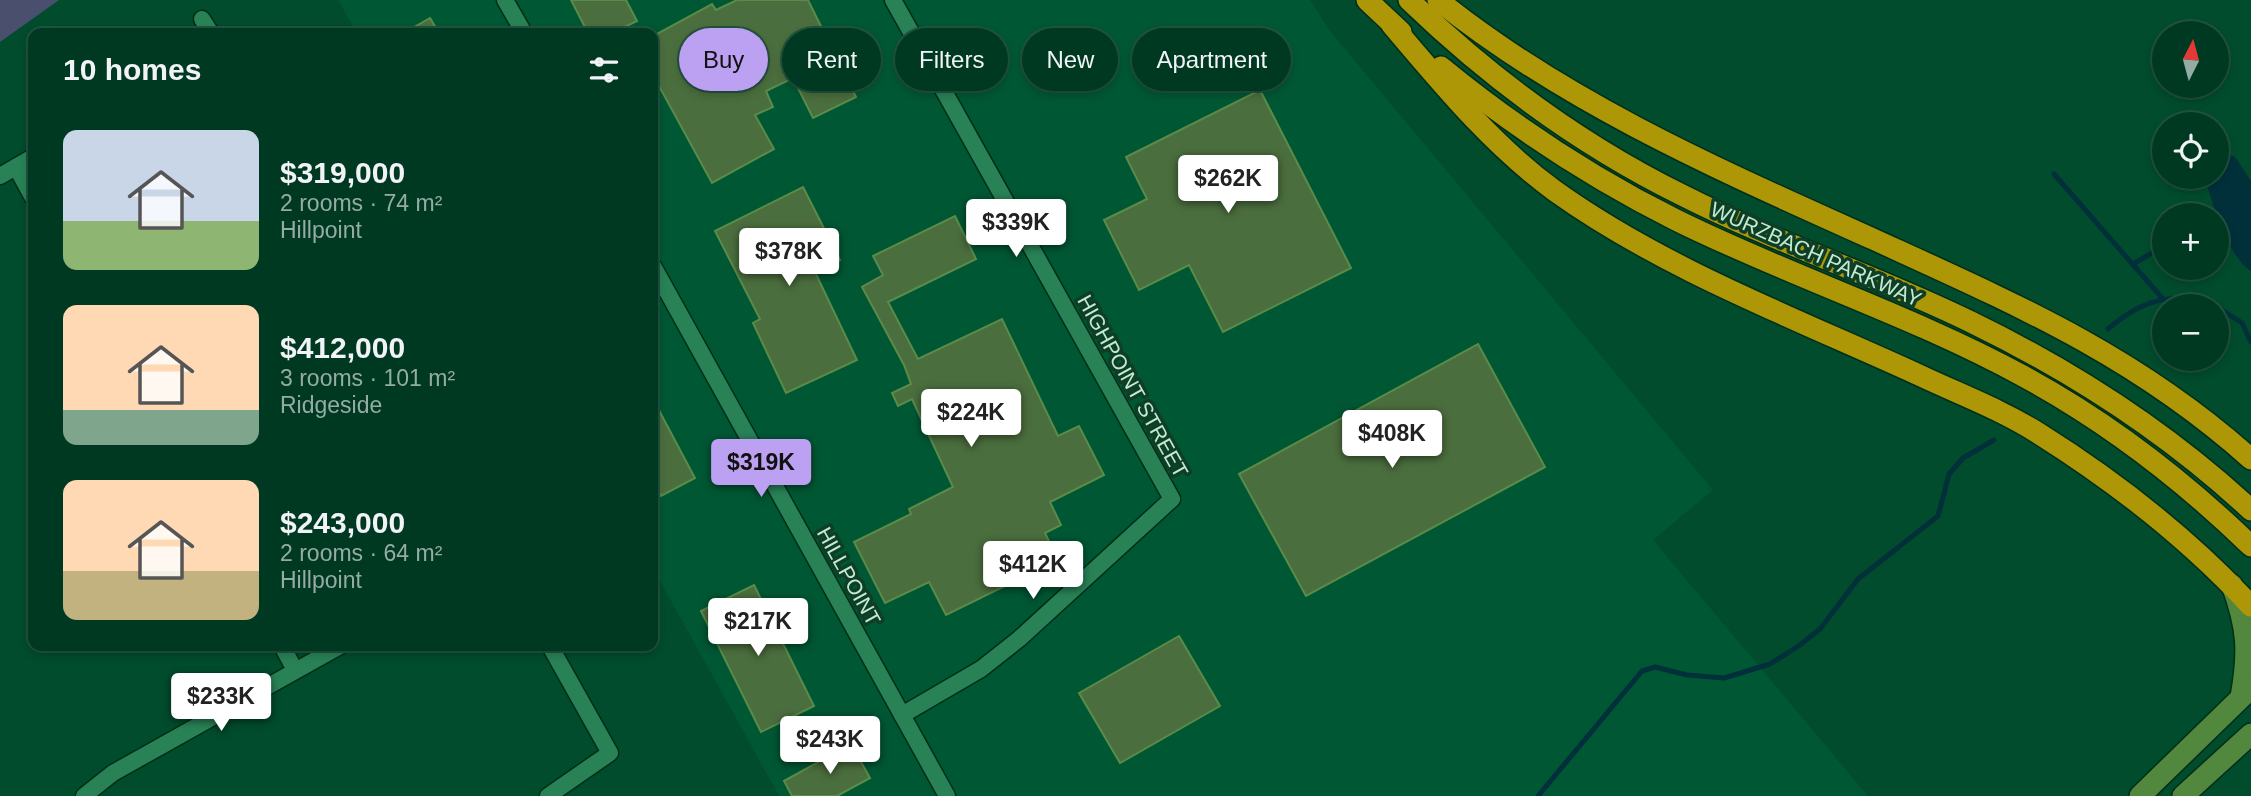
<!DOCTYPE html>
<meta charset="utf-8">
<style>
body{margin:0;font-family:Helvetica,sans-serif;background:#0e442e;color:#f1f3f6;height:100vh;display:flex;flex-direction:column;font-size:26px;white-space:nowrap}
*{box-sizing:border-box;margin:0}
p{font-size:23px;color:#95aca5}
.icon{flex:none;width:38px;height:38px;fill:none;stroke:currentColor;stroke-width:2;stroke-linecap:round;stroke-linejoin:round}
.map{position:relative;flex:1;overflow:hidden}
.sheet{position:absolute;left:28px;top:28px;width:630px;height:623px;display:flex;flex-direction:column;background:#003921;border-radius:14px;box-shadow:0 4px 10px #0003,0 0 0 2px #22533f}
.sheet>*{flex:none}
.top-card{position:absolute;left:679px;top:28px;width:665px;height:63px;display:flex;gap:14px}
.needle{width:46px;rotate:6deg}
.controls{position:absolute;left:2152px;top:21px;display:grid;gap:14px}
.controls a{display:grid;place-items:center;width:77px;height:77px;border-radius:50%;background:#003921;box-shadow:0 4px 10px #0003,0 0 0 2px #22533f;font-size:35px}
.price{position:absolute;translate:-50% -60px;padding:0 16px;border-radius:7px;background:#fff;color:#222;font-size:23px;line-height:46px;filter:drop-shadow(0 2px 4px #0008)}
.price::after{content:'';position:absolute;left:50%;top:42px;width:21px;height:16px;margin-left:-10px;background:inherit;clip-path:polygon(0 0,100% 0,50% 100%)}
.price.current{background:#bca0f2;color:#111}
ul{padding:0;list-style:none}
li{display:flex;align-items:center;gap:21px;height:175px;padding:0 35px}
li span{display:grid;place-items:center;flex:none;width:196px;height:140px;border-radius:14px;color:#555}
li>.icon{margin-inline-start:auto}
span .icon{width:84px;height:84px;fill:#fffc;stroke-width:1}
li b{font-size:30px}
h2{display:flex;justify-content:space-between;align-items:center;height:84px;padding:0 35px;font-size:30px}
.pill{padding:0 24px;border-radius:32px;background:#003921;box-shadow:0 4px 10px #0003,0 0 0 2px #22533f;font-size:24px;line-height:63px}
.pill.current{background:#bca0f2;color:#111}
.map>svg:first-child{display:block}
.built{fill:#005734}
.green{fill:#4a4f6e}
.water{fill:#01303b}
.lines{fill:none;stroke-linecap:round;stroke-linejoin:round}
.stream{stroke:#01303b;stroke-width:5}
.building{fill:#4b6e3e;stroke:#5b8b49;stroke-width:2}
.street-casing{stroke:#002e18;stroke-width:19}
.secondary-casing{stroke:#002e18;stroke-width:24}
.highway-casing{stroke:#002e18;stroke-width:24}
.street{stroke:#298256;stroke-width:16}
.secondary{stroke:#51883e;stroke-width:21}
.highway{stroke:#ae9706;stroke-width:21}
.labels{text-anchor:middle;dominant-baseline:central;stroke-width:7;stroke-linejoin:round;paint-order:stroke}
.street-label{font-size:21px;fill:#c2ebd1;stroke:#0f3e27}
</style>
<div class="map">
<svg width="2251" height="796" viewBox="0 0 2251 796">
<rect width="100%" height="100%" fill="#004c2c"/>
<path class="built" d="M338,0H1310L1330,31L1713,490L1653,540L1868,796H779L653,568V33H357Z"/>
<path class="green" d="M0,0H59L0,42Z"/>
<path class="water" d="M2217,146L2236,158L2251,181V271C2229,259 2211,201 2205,177H2217Z"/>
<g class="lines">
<g class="stream">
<path d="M2054,174L2163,299"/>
<path d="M2135,263L2165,245"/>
<path d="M2217,307L2242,323L2251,342"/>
<path d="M2108,329C2141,300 2174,290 2217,306"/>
<path d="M1538,796L1642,671L1655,667L1687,675L1724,678L1770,664L1800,645L1820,629L1858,579L1938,516L1949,474L1963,458L1994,440"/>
</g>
</g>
<g class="building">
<path d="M571,0H626L637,21L612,33H588Z"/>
<path d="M737,0H808L856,97L813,118L793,78L766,91L773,107L755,115L774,149L712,183L653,75V36L712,4L716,10Z"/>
<path d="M430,18L439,33H404Z"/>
<path d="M1260,90L1351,268L1223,332L1189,265L1139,290L1104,220L1147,199L1126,157Z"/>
<path d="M803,187L840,260L815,272L857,360L786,393L753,323L760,319L715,231Z"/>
<path d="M955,216L976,259L888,302L918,359L1002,319L1058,436L1079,426L1104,475L1050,502L1061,525L1045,533L1058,560L946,615L929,582L885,603L854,542L911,514L909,509L953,487L912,399L898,406L892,393L911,384L904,365L862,287L883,275L873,256Z"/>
<path d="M1478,344L1545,467L1306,596L1239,474Z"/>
<path d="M653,399L695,478L661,496L653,482Z"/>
<path d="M754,585L814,706L761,732L701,611Z"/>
<path d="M1179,636L1220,706L1120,763L1079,693Z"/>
<path d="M851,744L870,778L837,796H792L784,781Z"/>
</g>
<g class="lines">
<defs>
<g id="street">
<path d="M505,0L524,33"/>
<path d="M893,0L1172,499L1019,639L981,669L902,715"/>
<path d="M202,19L211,33"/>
<path d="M16,167L33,198"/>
<path d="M0,176L33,157"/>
<path d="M653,266L947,796"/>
<path d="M282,646L295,670"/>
<path d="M84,796L113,773L340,646"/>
<path d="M548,796L610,753L550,646"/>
</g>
<g id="secondary">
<path d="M2232,585C2248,629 2249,652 2241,697"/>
<path d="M2140,796L2251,688"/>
<path d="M2183,796L2251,734"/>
</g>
<g id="highway">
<path d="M1367,0L1401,32"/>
<path d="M1409,0C1491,79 1582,146 1684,196C1777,243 1877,276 1971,322C2072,371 2168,433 2251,510"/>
<path d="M1438,0C1567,104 1724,172 1873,239C2013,303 2135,355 2251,459"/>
<path d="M1392,25C1442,84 1492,145 1555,191C1664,269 1797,319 1919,375C1959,394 2000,409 2038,433C2116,482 2188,538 2251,606"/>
<path d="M1441,67C1513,126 1592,178 1676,220C1789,276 1911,315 2023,376C2106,421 2183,480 2251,546"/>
</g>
</defs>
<use href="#street" class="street-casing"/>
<use href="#secondary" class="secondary-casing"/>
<use href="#highway" class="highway-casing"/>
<use href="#street" class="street"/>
<use href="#secondary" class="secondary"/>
<use href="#highway" class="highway"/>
</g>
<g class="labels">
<g class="street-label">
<text transform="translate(1816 254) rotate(24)">WURZBACH PARKWAY</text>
<text transform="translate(1133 386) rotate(61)">HIGHPOINT STREET</text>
<text transform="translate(849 576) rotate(61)">HILLPOINT</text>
</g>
</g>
</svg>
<div class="controls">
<a><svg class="needle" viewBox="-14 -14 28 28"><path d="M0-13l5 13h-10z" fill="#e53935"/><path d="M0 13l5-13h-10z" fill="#95aca5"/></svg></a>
<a><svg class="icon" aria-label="locate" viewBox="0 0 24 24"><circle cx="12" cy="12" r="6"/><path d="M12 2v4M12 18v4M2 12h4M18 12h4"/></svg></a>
<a>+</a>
<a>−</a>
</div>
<b class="price" style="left:1228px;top:215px">$262K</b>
<b class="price" style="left:1016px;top:259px">$339K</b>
<b class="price" style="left:789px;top:288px">$378K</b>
<b class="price" style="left:971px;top:449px">$224K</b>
<b class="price" style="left:1392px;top:470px">$408K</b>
<b class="price current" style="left:761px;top:499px">$319K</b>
<b class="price" style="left:1033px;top:601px">$412K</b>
<b class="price" style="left:758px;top:658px">$217K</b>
<b class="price" style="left:221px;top:733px">$233K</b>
<b class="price" style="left:830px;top:776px">$243K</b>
<div class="top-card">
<a class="pill current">Buy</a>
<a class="pill">Rent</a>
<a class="pill">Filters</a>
<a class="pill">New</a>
<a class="pill">Apartment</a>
</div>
<section class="sheet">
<h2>10 homes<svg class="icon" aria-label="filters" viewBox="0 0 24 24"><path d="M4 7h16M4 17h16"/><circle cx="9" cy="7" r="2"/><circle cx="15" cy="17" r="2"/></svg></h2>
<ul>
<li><span style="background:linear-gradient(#c9d6e8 65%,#8fb573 0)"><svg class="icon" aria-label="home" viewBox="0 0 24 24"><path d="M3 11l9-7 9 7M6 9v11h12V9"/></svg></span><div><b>$319,000</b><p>2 rooms · 74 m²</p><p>Hillpoint</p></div></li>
<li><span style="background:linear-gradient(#ffd9b3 75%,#7fa58c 0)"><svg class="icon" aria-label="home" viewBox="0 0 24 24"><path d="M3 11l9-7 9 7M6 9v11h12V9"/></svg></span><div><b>$412,000</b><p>3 rooms · 101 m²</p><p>Ridgeside</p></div></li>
<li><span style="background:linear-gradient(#ffd9b3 65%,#c2b280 0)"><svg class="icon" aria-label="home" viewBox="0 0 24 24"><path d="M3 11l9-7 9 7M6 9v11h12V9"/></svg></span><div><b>$243,000</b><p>2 rooms · 64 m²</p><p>Hillpoint</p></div></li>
</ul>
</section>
</div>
